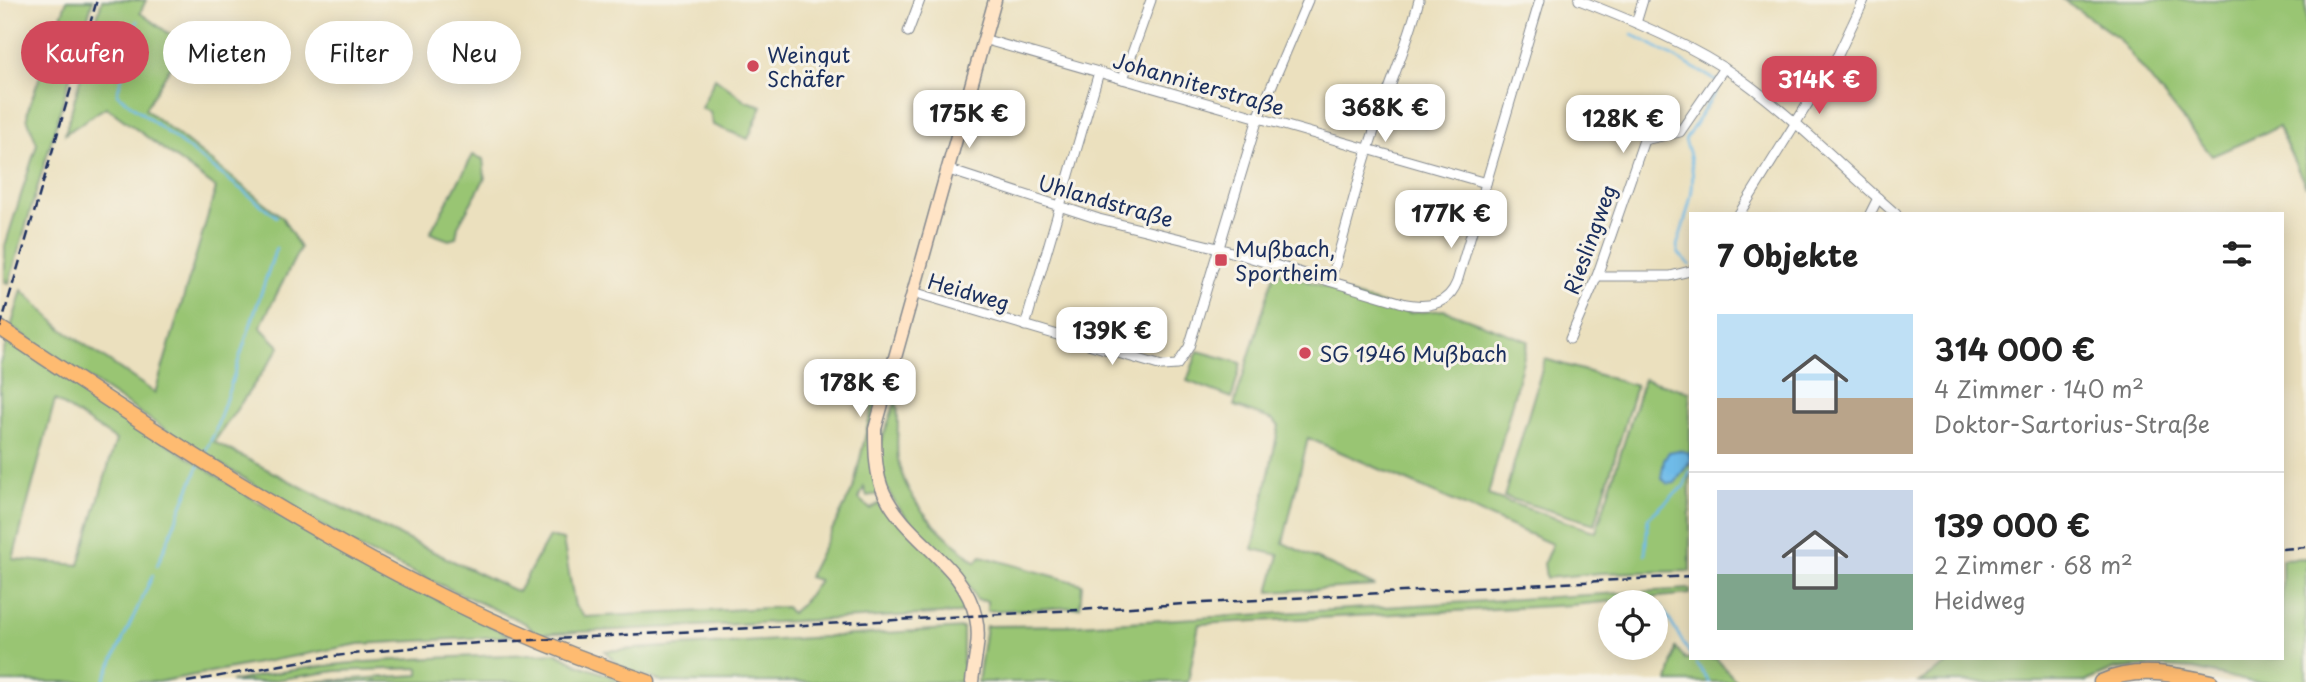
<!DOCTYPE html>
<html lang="de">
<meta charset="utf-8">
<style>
body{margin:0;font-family:"Playpen Sans",sans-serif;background:#f6f6f6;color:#222;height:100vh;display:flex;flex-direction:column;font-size:26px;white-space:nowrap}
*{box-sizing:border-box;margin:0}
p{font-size:23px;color:#767676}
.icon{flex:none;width:38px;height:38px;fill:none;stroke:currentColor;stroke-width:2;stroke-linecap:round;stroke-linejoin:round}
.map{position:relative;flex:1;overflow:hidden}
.panel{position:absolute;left:1689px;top:212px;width:595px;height:448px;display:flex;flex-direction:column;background:#fff;border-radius:0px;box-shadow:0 4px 18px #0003}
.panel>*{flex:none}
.top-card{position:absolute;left:21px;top:21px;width:665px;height:63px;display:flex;gap:14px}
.buttons{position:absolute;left:1598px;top:590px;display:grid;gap:14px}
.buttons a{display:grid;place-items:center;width:70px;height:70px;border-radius:50%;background:#fff;box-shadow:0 4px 18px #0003;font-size:35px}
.price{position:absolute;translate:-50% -60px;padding:0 16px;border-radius:14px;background:#fff;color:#222;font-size:23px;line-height:46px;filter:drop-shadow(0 2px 4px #0008)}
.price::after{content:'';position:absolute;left:50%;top:42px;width:21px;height:16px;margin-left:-10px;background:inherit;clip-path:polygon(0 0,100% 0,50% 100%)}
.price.selected{background:#d1495b;color:#fff}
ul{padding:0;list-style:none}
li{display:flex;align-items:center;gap:21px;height:175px;padding:0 28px}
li+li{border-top:2px solid #e0e0e0}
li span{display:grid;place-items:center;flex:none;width:196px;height:140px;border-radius:0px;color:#555}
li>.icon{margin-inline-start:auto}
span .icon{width:84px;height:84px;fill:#fffc;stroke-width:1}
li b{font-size:30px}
h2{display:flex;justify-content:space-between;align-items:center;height:84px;padding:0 28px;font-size:30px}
.tag{padding:0 24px;border-radius:32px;background:#fff;box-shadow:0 4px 18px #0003;font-size:24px;line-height:63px}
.tag.selected{background:#d1495b;color:#fff}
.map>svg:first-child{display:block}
.green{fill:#99c573;stroke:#5a7a68;stroke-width:2;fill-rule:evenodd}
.water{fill:#70bce9;stroke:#4676a4;stroke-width:2}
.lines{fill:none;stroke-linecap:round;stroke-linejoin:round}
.stream{stroke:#70bce9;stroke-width:2.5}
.street-casing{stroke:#83888e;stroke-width:11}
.secondary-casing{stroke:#83888e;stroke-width:15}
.primary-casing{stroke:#83888e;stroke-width:17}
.street{stroke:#fff;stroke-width:9}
.secondary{stroke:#ffe4c6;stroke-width:12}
.primary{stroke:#febb71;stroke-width:14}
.rail{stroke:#1b2f5e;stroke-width:2.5;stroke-dasharray:10 5;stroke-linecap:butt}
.poi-dot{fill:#d1495b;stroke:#f7f3e8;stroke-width:2.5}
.labels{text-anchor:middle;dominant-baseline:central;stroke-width:6;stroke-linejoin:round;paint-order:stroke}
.poi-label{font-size:21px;fill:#1b2f5e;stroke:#f7f3e8;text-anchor:start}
.street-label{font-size:21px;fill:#1b2f5e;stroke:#f7f3e8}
</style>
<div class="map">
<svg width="2306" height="682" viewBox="0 0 2306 682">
<rect width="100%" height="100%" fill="#f7f3e8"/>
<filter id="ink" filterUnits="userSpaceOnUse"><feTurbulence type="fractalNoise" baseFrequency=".0143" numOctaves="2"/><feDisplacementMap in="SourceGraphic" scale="14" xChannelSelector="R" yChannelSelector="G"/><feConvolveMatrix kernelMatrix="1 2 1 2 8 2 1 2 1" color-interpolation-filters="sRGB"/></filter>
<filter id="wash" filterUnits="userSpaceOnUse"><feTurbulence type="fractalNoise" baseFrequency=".00686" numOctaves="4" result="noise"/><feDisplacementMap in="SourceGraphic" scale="28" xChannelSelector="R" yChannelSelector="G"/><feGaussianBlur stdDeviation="1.57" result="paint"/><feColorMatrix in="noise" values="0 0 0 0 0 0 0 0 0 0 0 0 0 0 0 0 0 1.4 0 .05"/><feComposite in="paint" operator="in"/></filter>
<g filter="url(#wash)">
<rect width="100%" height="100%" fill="#ebe0be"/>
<g class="green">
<path d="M67,0H93L9,283L5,282V246L37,144L27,118L28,110Z"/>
<path d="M102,0H146L140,13L184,44L145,109L282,217L300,248L260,327L280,347L214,442L360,517L518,592L549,537L563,540L575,606L585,617L786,607L791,613L801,605L819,580L808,577L853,489L877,386L881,388L880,494L867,496L864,487L859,499L870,509L883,501L951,574L970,608L959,613L537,634L525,623L355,546L181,440L11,327L22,290L62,329L155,393L216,188L106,107L65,134Z"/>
<path d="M2064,0H2306V187L2278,127L2212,156L2117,37Z"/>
<path d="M715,78L746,101L762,106L748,139L713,125L710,112L701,108Z"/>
<path d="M473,155L483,159L485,178L458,226L456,238L449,240L430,233Z"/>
<path d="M1275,271L1410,313L1444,310L1528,341L1488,495L1596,532L1644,379L1690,392V571L1600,573L1546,578L1544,563L1552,544L1308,438L1283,543L1375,586L1269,592L1279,555L1253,549L1279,426L1273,420L1234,406Z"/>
<path d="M7,341L258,502L342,552L511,636L359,644L158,682H0V363ZM55,400L116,440L79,565L13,559Z"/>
<path d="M1198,351L1241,363L1232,398L1187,381Z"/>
<path d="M1545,359L1636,386L1595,524L1504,497Z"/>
<path d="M896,399C901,419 895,439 898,459C906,504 943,535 976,562L981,556L1082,584L1080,607L987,611V601L976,600C955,544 870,516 881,445C884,430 892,415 896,399Z"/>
<path d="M2306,558V682H2252L2194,669L2154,666L2115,669L2085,682H1919L1956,658H2282V559Z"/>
<path d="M1690,589V594L1572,605L1199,624L1188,682H978L986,626L1077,625Z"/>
<path d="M963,628V682H663C641,674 619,670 605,651Z"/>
<path d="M1676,647L1685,659L1716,658L1737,682H1668Z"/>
<path d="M557,653L579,665L628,682H306L419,675V668L336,671L262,682H231C337,657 449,658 557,653Z"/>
</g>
<path class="water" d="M1679,450L1689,453L1690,461L1675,483L1668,484L1661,478L1664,460L1669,452Z"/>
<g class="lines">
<g class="stream">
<path d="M137,21L117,94L277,217"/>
<path d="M1632,34L1721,83L1685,140C1701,181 1689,205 1677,246L1679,254L1690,265"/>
<path d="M203,456L215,432L276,248"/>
<path d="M1645,555L1648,518L1684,486L1690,471"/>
<path d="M157,566L199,465"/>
<path d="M1661,606L1690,654"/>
<path d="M1697,664L1709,682"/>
<path d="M103,682L153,575"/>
</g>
</g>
</g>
<g filter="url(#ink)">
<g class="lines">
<defs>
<g id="street">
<path d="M1579,0C1635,22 1693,45 1742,80C1797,120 1844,169 1896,214"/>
<path d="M1636,23L1643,0"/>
<path d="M908,32L920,0"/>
<path d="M983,39L1486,183"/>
<path d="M1123,79L1151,0"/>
<path d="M946,169L1099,219L1218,248L1406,304C1428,308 1448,305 1457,282L1540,0"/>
<path d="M1739,214L1838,55L1864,0"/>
<path d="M1870,214L1878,198"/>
<path d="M1597,276H1670L1690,271"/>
<path d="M1330,281C1346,233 1356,184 1372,137C1387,91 1407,47 1419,0"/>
<path d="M913,292L1162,366L1177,365L1189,347L1258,118L1308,0"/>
<path d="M1025,326L1099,72"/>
<path d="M1570,339L1597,276L1644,140L1680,132L1724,68"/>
</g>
<path id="secondary" d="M972,682C974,661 981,639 976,618C964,563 907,542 884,493C875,474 875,450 875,429L995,0"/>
<g id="primary">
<path d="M0,328C206,465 411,604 648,682"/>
<path d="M2101,682C2136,666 2174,674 2211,682"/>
</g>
</defs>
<use href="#street" class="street-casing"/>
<use href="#secondary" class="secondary-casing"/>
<use href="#primary" class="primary-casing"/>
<use href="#street" class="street"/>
<use href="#secondary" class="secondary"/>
<use href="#primary" class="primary"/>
<g class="rail">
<path d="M0,328L97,0"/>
<path d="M2282,549L2306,547"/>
<path d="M187,682L325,657L427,646L1690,576"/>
</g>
</g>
</g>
<g class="poi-dot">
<circle cx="753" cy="66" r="7"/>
<rect x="1214" y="253" width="14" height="14" rx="3.5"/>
<circle cx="1305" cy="353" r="7"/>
</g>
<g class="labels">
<g class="poi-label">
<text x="767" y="54">Weingut<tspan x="767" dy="24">Schäfer</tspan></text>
<text x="1235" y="248">Mußbach,<tspan x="1235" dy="24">Sportheim</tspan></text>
<text x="1319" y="353">SG 1946 Mußbach</text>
</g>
<g class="street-label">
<text transform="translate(1199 83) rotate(16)">Johanniterstraße</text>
<text transform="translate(1106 200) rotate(16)">Uhlandstraße</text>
<text transform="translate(1589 239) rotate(-70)">Rieslingweg</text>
<text transform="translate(969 291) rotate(16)">Heidweg</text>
</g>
</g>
</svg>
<div class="buttons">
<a><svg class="icon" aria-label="locate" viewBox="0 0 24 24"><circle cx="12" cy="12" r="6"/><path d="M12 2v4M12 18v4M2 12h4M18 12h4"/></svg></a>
</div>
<b class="price selected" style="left:1819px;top:116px">314K €</b>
<b class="price" style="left:1385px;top:144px">368K €</b>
<b class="price" style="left:969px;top:150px">175K €</b>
<b class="price" style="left:1623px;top:155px">128K €</b>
<b class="price" style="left:1451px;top:250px">177K €</b>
<b class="price" style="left:1112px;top:367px">139K €</b>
<b class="price" style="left:860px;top:419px">178K €</b>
<div class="top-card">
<a class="tag selected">Kaufen</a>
<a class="tag">Mieten</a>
<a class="tag">Filter</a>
<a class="tag">Neu</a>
</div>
<section class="panel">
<h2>7 Objekte<svg class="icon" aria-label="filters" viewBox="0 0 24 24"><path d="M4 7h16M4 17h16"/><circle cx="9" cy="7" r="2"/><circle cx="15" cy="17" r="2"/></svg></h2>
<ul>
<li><span style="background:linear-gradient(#bfe0f5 60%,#b9a48a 0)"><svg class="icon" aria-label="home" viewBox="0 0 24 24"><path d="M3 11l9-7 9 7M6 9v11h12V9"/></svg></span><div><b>314 000 €</b><p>4 Zimmer · 140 m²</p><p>Doktor-Sartorius-Straße</p></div></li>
<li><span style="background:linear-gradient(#c9d6e8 60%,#7fa58c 0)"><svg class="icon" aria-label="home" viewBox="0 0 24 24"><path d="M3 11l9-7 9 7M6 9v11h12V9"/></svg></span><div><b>139 000 €</b><p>2 Zimmer · 68 m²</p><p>Heidweg</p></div></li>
</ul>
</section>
</div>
